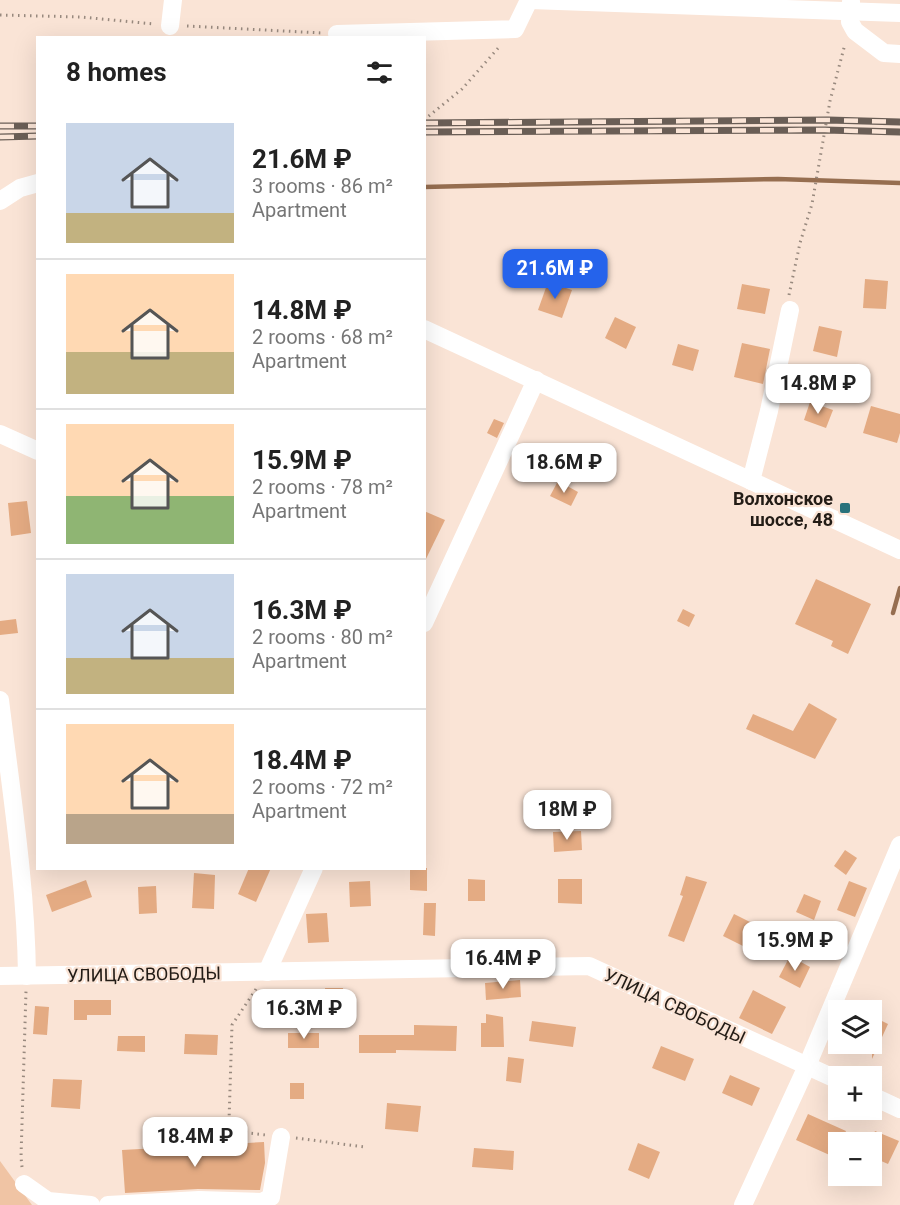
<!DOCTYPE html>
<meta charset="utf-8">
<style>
body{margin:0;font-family:Roboto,sans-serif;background:#f6f6f6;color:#222;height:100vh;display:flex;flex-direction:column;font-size:22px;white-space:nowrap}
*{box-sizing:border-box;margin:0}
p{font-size:20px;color:#767676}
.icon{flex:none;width:33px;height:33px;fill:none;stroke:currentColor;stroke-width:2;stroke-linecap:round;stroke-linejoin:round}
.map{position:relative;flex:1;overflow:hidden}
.side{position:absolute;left:36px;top:36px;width:390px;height:834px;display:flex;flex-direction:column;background:#fff;border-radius:0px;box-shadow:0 6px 24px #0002}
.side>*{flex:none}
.fabs{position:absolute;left:828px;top:1000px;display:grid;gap:12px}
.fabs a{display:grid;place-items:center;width:54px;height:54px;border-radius:0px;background:#fff;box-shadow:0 6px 24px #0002;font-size:30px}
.price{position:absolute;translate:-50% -51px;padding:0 14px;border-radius:12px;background:#fff;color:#222;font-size:20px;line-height:39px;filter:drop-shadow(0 2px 3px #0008)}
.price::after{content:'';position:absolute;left:50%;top:36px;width:18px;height:14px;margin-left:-9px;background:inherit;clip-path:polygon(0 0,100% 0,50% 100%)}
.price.current{background:#2563eb;color:#fff}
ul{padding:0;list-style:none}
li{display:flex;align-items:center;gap:18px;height:150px;padding:0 30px}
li+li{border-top:2px solid #e0e0e0}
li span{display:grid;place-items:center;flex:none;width:168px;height:120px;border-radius:0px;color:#555}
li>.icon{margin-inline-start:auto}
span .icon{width:72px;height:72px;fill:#fffc;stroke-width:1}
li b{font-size:26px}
h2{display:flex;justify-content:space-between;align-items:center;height:72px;padding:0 30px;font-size:26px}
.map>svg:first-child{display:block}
.green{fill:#f0c4a4}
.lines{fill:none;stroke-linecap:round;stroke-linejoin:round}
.stream{stroke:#966e50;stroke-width:4.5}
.building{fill:#e4ab83}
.path{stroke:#98897e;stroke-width:3;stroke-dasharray:1.5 4.5;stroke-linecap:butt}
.minor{stroke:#fff;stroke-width:18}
.rail-casing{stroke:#6a5e56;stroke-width:7}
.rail{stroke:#fae4d6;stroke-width:4.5;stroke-dasharray:14;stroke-linecap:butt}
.poi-dot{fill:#29727b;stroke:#fae4d6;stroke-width:2}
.labels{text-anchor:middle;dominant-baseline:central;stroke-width:4.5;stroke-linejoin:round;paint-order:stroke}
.poi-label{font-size:18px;font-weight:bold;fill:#231c16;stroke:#fae4d6;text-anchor:end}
.street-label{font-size:18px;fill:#231c16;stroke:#fae4d6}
</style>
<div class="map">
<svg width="900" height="1205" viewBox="0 0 900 1205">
<rect width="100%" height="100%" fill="#fae4d6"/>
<path class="green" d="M0,1161L32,1205H0Z"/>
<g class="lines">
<g class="stream">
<path d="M424,187L778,179L900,183"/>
<path d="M893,613L900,588"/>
</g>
</g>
<g class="building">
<path d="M865,279L888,281L886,309L863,308Z"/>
<path d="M548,282L572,290L562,318L538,310Z"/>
<path d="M742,284L770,289L765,314L737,309Z"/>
<path d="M615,317L636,327L626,349L605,338Z"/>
<path d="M819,326L842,331L837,357L813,351Z"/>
<path d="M742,343L770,349L763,384L734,377Z"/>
<path d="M678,344L699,350L693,371L672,365Z"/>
<path d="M810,402L833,410L826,428L804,420Z"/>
<path d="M871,406L900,414V433L897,443L863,433Z"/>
<path d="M494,419L504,423L497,438L487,433Z"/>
<path d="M558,481L578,492L571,506L550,496Z"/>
<path d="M27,501L31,533L11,536L8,503Z"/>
<path d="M424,511L445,520L424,563Z"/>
<path d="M816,579L871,604L848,654L831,646L833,641L795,624Z"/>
<path d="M683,609L695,615L689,627L677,621Z"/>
<path d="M16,619L18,633L0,635V621Z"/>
<path d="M809,703L837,719L815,759L746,729L753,714L793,731Z"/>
<path d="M581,831L582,850L554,852L553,832Z"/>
<path d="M845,850L857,858L846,875L834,866Z"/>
<path d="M249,868H271L256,902L238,894Z"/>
<path d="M410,868H427V891L410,890Z"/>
<path d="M194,873L215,875L214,909L192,908Z"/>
<path d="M686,876L707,882L684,942L668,936L683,896L680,895Z"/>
<path d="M468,879L485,880V901H468Z"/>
<path d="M558,879H582V904L558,903Z"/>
<path d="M86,880L92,897L52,912L46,895Z"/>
<path d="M370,881L371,906L350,907L349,882Z"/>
<path d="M849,881L867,888L855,917L837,910Z"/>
<path d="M156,886L157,913L139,914L138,887Z"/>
<path d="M804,894L821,901L814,920L796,912Z"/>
<path d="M424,903H436L435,936L423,935Z"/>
<path d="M327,913L329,942L308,943L306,914Z"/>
<path d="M734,914L756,925L745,947L723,936Z"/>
<path d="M790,956L810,967L800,988L779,977Z"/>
<path d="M520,980L521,997L486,1000L485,983Z"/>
<path d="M325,988H343V1005H326Z"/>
<path d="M753,990L786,1007L772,1034L739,1018Z"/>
<path d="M74,1000H111V1015H87V1020H74Z"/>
<path d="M35,1006L49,1007L47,1035L33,1034Z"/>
<path d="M486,1014L503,1017L504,1047H481V1023H486Z"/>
<path d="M872,1016L888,1024L872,1059Z"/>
<path d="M532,1021L576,1027L573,1047L529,1041Z"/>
<path d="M414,1025L457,1026L456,1051L396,1050V1053H359V1035H414Z"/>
<rect x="288" y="1033" width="31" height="15"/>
<path d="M185,1034L218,1035L217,1055L184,1054Z"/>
<path d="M118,1036H145V1052L117,1051Z"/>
<path d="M661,1046L694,1059L685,1081L652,1068Z"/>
<path d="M508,1057L524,1059L521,1083L506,1081Z"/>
<path d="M730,1075L760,1088L752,1106L722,1093Z"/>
<path d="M53,1079L82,1080L80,1109L51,1107Z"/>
<rect x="290" y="1083" width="14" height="16"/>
<path d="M387,1103L421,1106L418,1132L385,1129Z"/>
<path d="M808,1114L846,1131L841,1143H838L834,1157L796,1140Z"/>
<path d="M875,1131L899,1141L888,1164L872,1157V1138Z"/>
<path d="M264,1142L265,1163L260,1190L198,1189L125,1193L122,1150Z"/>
<path d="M638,1143L660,1152L649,1179L628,1170Z"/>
<path d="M474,1148L514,1151L513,1170L472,1167Z"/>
</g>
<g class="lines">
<g class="path">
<path d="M0,15L81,17L154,24"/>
<path d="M187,26L322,33"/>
<path d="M424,120L462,89L500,46"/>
<path d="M789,295L800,243L812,204L830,101L845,44"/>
<path d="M256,989L232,1025L229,1121L231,1128L240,1132L266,1135"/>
<path d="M296,1138L365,1147"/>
<path d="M22,1167L21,1157L26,991"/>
</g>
<g class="minor">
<path d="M530,0L900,13"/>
<path d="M851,2L850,22L855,31L884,53L900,54"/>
<path d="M170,26L173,0"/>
<path d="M337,34L515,29L529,0"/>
<path d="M0,201L20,188L38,183"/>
<path d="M424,329L900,550"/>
<path d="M0,434L38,451"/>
<path d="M751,481L769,411L790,310"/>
<path d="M424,623L536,380"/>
<path d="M0,700C11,791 26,883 27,976"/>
<path d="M267,972L314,868"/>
<path d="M0,976L589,966L838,1080"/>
<path d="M872,1096L900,1109"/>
<path d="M24,1184L48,1201L91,1205"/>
<path d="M108,1205L199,1200L262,1202L271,1197L281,1137"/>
<path d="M743,1205L807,1066L900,845"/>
</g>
<defs>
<g id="rail">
<path d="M424,123L828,120L900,122"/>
<path d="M0,126H38"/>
<path d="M424,132L825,130L900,132"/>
<path d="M0,137L38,136"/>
</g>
</defs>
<use href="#rail" class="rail-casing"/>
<use href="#rail" class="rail"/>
</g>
<rect class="poi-dot" x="839" y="502" width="12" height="12" rx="3"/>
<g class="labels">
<g class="poi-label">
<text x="833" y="498">Волхонское<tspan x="833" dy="21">шоссе, 48</tspan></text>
</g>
<g class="street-label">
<text transform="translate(144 974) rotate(-1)">УЛИЦА СВОБОДЫ</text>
<text transform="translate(675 1006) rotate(25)">УЛИЦА СВОБОДЫ</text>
</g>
</g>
</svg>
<div class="fabs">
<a><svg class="icon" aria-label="layers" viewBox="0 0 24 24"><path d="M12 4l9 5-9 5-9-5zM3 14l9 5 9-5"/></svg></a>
<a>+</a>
<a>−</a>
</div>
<b class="price current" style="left:555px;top:300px">21.6M ₽</b>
<b class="price" style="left:818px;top:415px">14.8M ₽</b>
<b class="price" style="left:564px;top:494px">18.6M ₽</b>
<b class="price" style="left:567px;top:841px">18M ₽</b>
<b class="price" style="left:795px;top:972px">15.9M ₽</b>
<b class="price" style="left:503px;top:990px">16.4M ₽</b>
<b class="price" style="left:304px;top:1040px">16.3M ₽</b>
<b class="price" style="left:195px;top:1168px">18.4M ₽</b>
<section class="side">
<h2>8 homes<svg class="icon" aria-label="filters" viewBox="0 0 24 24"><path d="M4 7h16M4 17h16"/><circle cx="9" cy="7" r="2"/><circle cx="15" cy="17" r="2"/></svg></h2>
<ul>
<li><span style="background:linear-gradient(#c9d6e8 75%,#c2b280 0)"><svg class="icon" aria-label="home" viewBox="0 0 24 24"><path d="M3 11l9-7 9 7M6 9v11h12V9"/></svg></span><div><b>21.6M ₽</b><p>3 rooms · 86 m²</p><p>Apartment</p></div></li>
<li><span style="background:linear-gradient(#ffd9b3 65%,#c2b280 0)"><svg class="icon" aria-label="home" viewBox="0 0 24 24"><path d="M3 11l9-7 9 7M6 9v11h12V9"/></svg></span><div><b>14.8M ₽</b><p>2 rooms · 68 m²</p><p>Apartment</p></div></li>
<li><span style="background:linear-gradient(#ffd9b3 60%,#8fb573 0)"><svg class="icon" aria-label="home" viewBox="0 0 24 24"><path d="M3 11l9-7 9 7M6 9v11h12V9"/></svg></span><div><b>15.9M ₽</b><p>2 rooms · 78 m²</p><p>Apartment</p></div></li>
<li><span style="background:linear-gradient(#c9d6e8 70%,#c2b280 0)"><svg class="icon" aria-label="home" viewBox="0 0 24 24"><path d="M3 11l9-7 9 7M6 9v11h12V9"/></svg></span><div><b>16.3M ₽</b><p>2 rooms · 80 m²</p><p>Apartment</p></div></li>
<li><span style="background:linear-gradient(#ffd9b3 75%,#b9a48a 0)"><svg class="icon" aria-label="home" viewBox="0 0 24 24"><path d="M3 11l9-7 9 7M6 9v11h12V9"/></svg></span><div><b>18.4M ₽</b><p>2 rooms · 72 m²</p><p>Apartment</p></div></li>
</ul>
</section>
</div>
